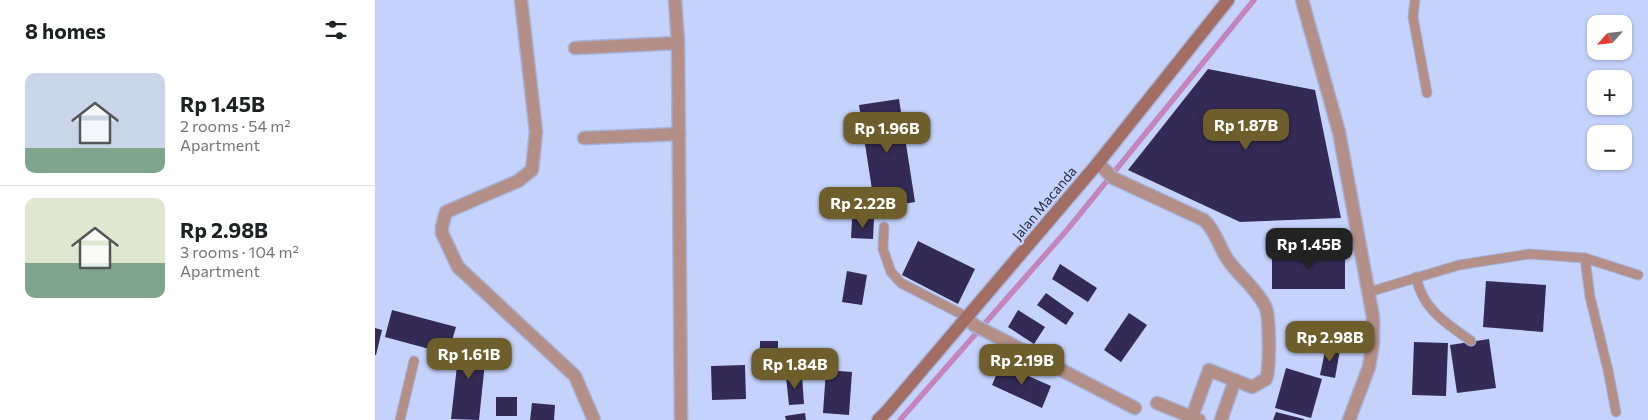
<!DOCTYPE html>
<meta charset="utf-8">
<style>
body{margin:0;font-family:Commissioner,sans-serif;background:#f6f6f6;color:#202124;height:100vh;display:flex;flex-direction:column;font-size:19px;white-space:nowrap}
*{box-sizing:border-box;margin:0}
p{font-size:16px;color:#757577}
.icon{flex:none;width:28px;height:28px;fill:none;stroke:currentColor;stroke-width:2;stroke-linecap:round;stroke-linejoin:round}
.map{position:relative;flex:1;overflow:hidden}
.side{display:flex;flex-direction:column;background:#fff;width:375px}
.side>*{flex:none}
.needle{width:32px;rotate:243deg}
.controls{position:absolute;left:1212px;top:15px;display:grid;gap:10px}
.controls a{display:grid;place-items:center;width:45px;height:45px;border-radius:10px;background:#fff;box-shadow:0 1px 4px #0004;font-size:25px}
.price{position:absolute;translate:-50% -42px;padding:0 11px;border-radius:10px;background:#6e5e2c;color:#fff;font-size:16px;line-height:32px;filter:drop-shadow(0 1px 2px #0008)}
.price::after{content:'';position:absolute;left:50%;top:30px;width:15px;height:11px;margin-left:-8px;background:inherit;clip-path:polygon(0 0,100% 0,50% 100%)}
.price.current{background:#222;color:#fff}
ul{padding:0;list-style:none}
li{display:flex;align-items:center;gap:15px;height:125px;padding:0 25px}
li+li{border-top:1px solid #e0e0e0}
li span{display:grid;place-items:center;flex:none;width:140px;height:100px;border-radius:10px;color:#555}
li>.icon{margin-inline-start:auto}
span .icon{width:60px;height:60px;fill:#fffc;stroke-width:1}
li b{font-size:21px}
h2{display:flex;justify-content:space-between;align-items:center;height:60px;padding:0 25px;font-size:21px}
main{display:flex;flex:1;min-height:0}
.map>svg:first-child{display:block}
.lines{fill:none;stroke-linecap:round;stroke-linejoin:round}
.stream{stroke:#c385bb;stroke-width:5.5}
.building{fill:#332b55}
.lane-casing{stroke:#a6b2d7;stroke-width:11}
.street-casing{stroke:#a6b2d7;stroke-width:15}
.secondary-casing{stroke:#a6b2d7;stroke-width:15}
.lane{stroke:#b48f88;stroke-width:9}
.street{stroke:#b48f88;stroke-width:12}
.secondary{stroke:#a26d63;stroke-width:12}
.labels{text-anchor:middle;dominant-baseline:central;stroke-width:5;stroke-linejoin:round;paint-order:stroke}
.street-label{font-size:14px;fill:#282e42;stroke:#c5d3fc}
</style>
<main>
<section class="side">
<h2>8 homes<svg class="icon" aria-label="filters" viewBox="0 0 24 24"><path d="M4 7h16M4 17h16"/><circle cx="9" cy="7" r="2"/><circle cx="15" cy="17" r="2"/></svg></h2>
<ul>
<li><span style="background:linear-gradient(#c9d6e8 75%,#7fa58c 0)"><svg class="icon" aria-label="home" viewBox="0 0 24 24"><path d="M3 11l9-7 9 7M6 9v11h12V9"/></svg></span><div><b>Rp 1.45B</b><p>2 rooms · 54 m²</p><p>Apartment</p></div></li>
<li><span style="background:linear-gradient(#dfe7d0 65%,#7fa58c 0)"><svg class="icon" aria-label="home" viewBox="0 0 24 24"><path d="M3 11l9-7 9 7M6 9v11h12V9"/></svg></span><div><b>Rp 2.98B</b><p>3 rooms · 104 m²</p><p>Apartment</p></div></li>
</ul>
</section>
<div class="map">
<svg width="1273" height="420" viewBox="0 0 1273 420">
<rect width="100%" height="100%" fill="#c5d3fc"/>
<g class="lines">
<path class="stream" d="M525,420L692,230L879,0"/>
</g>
<g class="building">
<path d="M833,69L940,90L966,218L865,222L753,170Z"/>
<path d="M524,99L540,202L500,209L484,105Z"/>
<path d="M477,219H499L498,239L476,238Z"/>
<path d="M543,241L600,269L583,304L527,275Z"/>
<rect x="897" y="252" width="73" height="37"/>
<path d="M685,264L722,288L713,302L677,279Z"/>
<path d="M472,271L492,275L487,305L467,302Z"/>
<path d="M1111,281L1171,285L1168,332L1108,327Z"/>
<path d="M671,293L699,313L691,325L662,305Z"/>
<path d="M17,310L81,327L73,354L10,337Z"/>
<path d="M643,310L670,327L659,344L633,327Z"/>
<path d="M754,313L772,325L746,362L729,350Z"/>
<path d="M0,328L7,330L1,355H0Z"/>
<path d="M85,339L112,343L104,420L76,419Z"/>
<path d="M1114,339L1121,388L1082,393L1075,345Z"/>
<path d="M385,341H403V376L384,375Z"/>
<path d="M1039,342L1073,343L1071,396L1037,395Z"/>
<path d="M951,347L965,350L960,378L945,375Z"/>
<path d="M626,364L676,386L667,408L617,385Z"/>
<path d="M370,365L371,399L337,400L336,366Z"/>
<path d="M911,368L947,379L936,418L900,408Z"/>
<path d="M451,370L477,372L474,415L448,413Z"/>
<path d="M427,375L429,404L414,405L411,377Z"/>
<rect x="121" y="397" width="21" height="19"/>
<path d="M157,403L180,405L179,420H155Z"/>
<path d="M901,412L929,419V420H898Z"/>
<path d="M430,413L431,420H411L410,416Z"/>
</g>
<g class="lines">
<defs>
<g id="lane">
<path d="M1040,0L1038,17L1052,93"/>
<path d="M509,227L508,249L516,272L526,283L592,317"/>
<path d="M1210,258L1215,297L1233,370L1241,412"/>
<path d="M1041,277C1048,310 1071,323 1096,341"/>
<path d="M994,292L1084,265L1154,254L1210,258L1263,275"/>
<path d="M25,420L39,361"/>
</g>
<g id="street">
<path d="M146,0L161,132L157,170L143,181L71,212L67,227V233L83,267L200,376L219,420"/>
<path d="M300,0L303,43L306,420"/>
<path d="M927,0L964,132L998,317V343L994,367L974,420"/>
<path d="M200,48L303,43"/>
<path d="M209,138L304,134"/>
<path d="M723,163L738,178L829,220C841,231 844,247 853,260C864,276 881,288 890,306C895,315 895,368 891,379L877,387L834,370L817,417"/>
<path d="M592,317L599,325L760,408"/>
<path d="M782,403L824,420"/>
<path d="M846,420L860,380"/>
</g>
<path id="secondary" d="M503,420L513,410L723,163L853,0"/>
</defs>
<use href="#lane" class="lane-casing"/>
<use href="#street" class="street-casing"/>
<use href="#secondary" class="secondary-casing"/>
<use href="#lane" class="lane"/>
<use href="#street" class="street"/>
<use href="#secondary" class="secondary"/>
</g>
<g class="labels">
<g class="street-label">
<text transform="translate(669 203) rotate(-50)">Jalan Macanda</text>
</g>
</g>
</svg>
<div class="controls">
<a><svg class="needle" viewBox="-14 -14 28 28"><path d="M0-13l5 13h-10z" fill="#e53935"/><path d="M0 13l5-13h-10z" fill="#757577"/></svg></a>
<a>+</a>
<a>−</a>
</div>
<b class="price" style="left:871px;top:151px">Rp 1.87B</b>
<b class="price" style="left:512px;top:154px">Rp 1.96B</b>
<b class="price" style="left:488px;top:229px">Rp 2.22B</b>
<b class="price current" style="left:934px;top:270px">Rp 1.45B</b>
<b class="price" style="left:955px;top:363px">Rp 2.98B</b>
<b class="price" style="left:94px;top:380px">Rp 1.61B</b>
<b class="price" style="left:647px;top:386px">Rp 2.19B</b>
<b class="price" style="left:420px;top:390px">Rp 1.84B</b>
</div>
</main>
